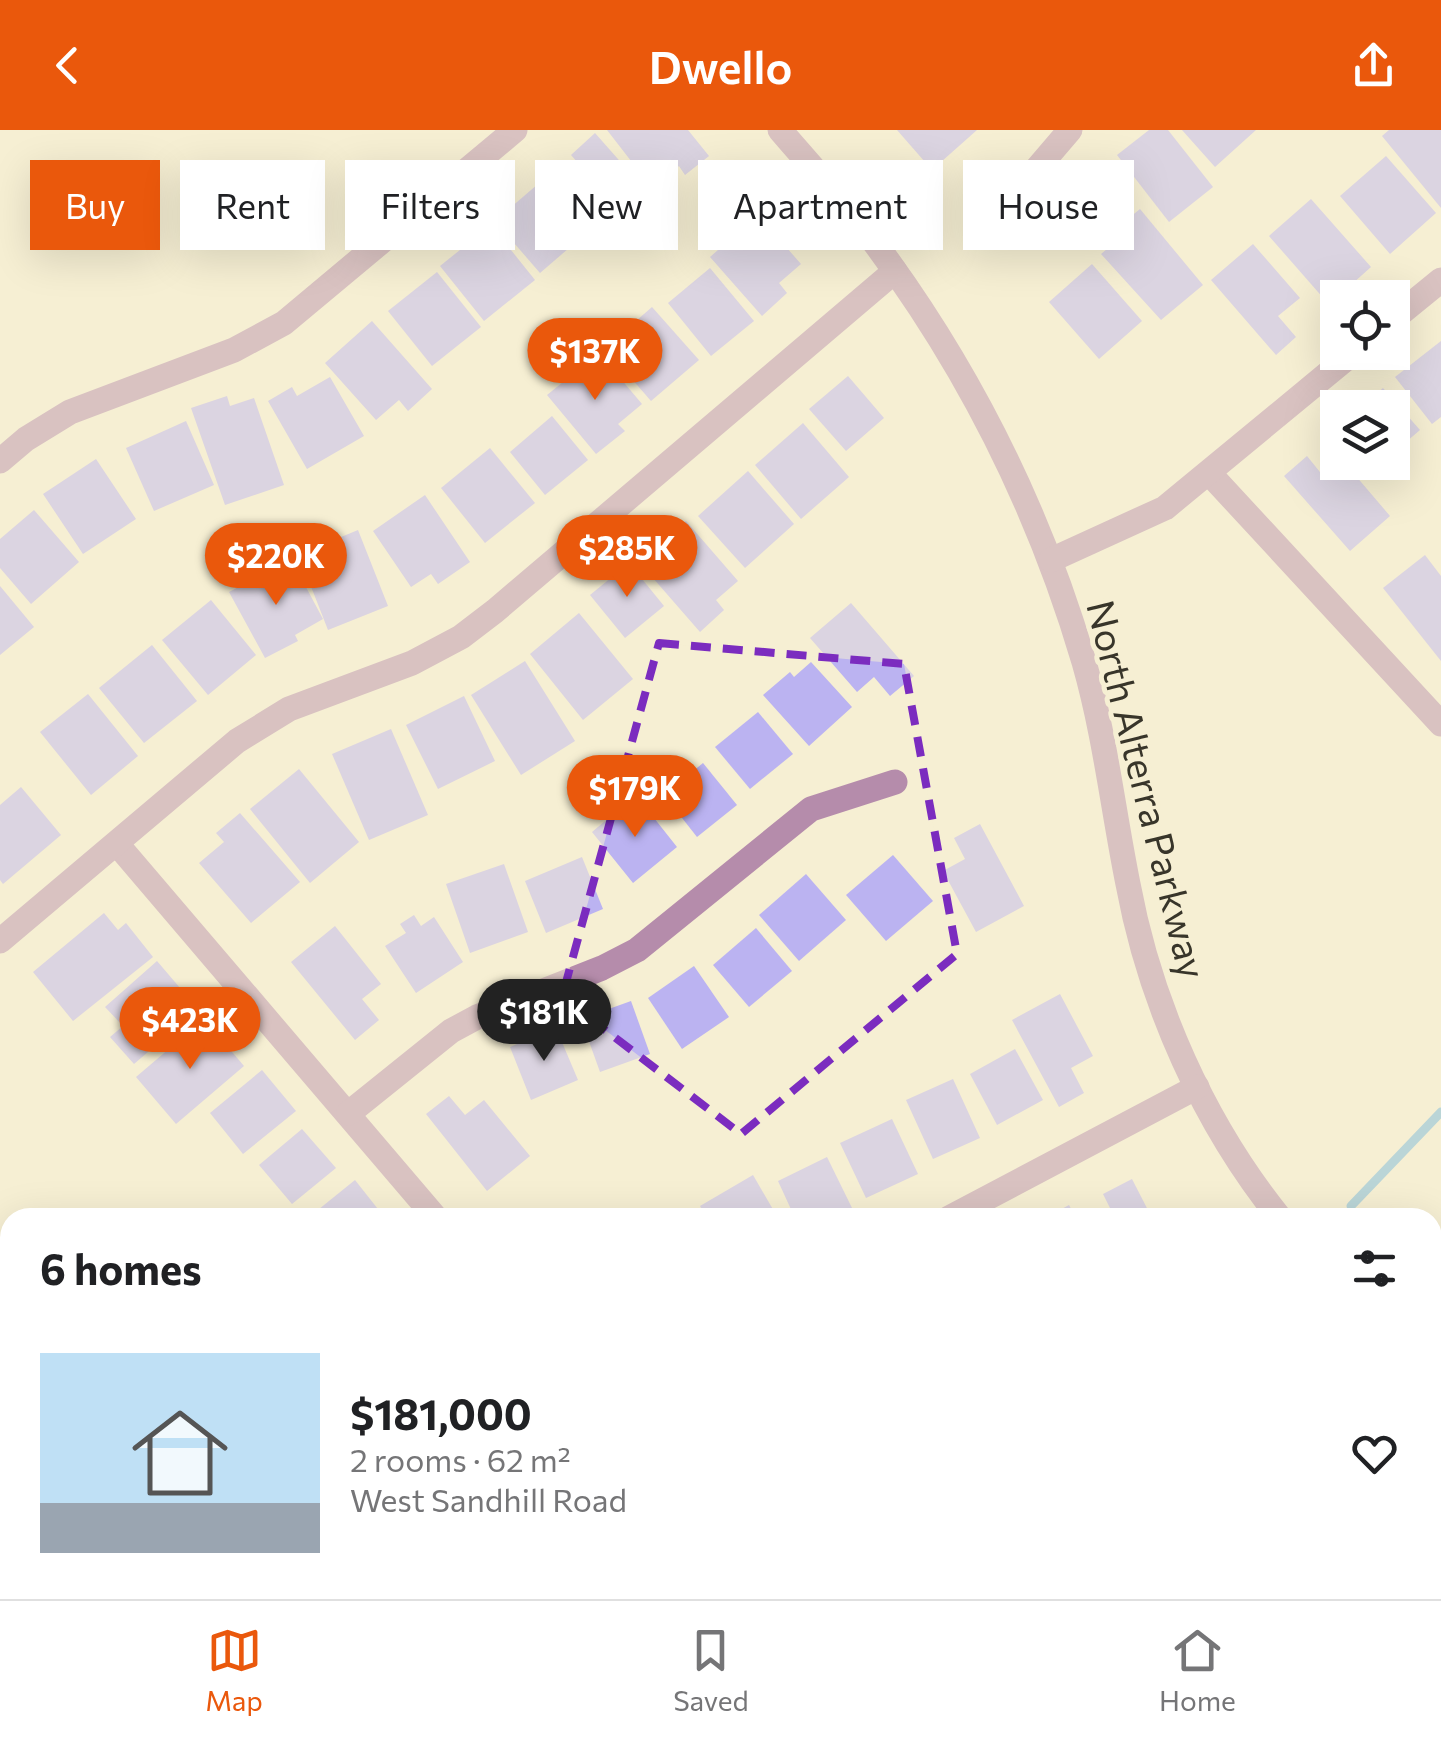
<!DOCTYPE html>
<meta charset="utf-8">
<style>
body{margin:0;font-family:Commissioner,sans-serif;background:#f2f2f2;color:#202124;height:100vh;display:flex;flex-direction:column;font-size:38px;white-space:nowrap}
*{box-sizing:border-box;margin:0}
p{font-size:32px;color:#757577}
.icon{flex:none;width:55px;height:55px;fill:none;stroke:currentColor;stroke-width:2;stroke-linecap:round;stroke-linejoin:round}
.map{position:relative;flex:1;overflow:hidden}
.side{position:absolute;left:0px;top:1078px;width:1442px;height:392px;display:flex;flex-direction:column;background:#fff;border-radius:30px 30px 0 0;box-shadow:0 10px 40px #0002}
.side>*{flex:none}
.guide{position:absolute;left:30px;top:30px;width:1382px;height:90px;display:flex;gap:20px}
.tools{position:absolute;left:1320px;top:150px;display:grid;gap:20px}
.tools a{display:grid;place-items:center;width:90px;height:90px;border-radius:0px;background:#fff;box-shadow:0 10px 40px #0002;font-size:50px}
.price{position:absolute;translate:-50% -85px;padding:0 22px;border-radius:35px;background:#ea580c;color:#fff;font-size:32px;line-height:65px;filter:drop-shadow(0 2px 5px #0008)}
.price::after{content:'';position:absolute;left:50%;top:60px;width:30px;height:22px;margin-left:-15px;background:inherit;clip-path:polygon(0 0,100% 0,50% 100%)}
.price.active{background:#222;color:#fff}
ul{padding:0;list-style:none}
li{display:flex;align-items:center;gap:30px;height:250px;padding:0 40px}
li+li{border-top:2px solid #e0e0e0}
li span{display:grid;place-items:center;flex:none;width:280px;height:200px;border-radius:0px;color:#555}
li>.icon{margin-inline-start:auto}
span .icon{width:120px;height:120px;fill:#fffc;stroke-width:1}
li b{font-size:42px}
h2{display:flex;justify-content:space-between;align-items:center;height:120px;padding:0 40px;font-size:42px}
.tag{padding:0 35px;border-radius:0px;background:#fff;box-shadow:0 10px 40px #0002;font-size:35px;line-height:90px}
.tag.active{background:#ea580c;color:#fff}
header{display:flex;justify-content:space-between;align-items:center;height:130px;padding:0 40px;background:#ea580c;color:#fff;font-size:45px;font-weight:600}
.menu{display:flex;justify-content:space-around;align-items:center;height:140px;border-top:2px solid #e0e0e0;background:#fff;font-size:28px;color:#757577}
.menu a{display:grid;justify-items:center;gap:5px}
.menu .active{color:#ea580c}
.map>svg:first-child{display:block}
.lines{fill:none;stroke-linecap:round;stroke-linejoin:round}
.stream{stroke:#72b7db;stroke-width:9}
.building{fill:#bbb3f1}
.minor{stroke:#b58cab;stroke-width:25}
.marked{fill:none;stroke:#7b2cbf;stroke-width:8;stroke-dasharray:20 12;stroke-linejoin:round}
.labels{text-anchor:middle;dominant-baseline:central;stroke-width:10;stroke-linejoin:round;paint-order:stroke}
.street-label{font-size:38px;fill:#38352a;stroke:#f6efd3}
</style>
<header><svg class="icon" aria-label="back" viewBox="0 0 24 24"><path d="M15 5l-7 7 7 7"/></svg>Dwello<svg class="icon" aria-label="share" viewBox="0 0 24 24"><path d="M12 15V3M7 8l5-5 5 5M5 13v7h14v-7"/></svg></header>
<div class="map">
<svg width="1441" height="1469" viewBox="0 0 1441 1469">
<rect width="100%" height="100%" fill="#f6efd3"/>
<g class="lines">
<g class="stream">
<path d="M1351,1076L1441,982"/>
<path d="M933,1469L947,1460"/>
</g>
</g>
<g class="building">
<path d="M607,0H688L709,26L685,45L679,36L652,58Z"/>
<path d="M897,0H977L932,40Z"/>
<path d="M1149,0H1168L1213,57L1169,92L1117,25Z"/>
<path d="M1182,0H1256L1215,37Z"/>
<path d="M1389,0H1441V78L1382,6Z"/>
<path d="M595,3L655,71L608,112L556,53L578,33L571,25Z"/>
<path d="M1386,26L1436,83L1390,124L1340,66Z"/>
<path d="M545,48L590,100L540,143L495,91Z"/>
<path d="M1311,69L1371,137L1352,154L1348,150L1325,170L1269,106Z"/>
<path d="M1140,79L1203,155L1161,190L1101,124L1119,109L1113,101Z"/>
<path d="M758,85L801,134L779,153L787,163L762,186L710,127Z"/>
<path d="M491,95L535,150L484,191L440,136Z"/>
<path d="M1253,114L1300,168L1278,186L1296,207L1276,225L1211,150Z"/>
<path d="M1092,134L1142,191L1099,229L1049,172Z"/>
<path d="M710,138L754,191L711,226L668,173Z"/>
<path d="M437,142L481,197L432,236L388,181Z"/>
<path d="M652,177L699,230L651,271L605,218Z"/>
<path d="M372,191L432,259L408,281L399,270L376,290L325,233Z"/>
<path d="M1441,211V287L1432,294L1395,247Z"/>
<path d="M599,223L642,274L618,294L625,301L596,324L547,265Z"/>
<path d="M848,246L884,288L846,321L809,279Z"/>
<path d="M330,247L364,306L307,339L268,271L292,257L297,266Z"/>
<path d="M1383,258L1420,300L1392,324V278H1361Z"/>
<path d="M227,266L230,276L254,268L284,355L225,375L191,278Z"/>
<path d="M552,286L588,330L545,365L510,322Z"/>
<path d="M186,291L214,355L154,381L126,318Z"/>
<path d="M803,293L849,347L801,389L755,335Z"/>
<path d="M490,318L535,373L485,413L441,358Z"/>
<path d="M1307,326L1324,347L1344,332L1390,386L1350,421L1284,346Z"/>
<path d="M96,329L136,389L83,424L43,364Z"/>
<path d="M748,341L794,394L745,438L698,386Z"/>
<path d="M425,365L470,432L438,454L431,444L411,457L373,401Z"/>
<path d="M34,380L79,432L31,474L0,438V409Z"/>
<path d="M686,391L738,451L716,470L724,480L700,502L639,432Z"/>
<path d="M358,400L388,476L328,500L294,413L325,401L329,412Z"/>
<path d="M1425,425L1441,446V531L1383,458Z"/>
<path d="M291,429L323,489L295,505L298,511L265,528L229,462Z"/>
<path d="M629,433L664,476L625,508L590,465Z"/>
<path d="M0,456L34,497L0,525Z"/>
<path d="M211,470L256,525L208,565L162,510Z"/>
<path d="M851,473L914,546L890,566L874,547L857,562L810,508Z"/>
<path d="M579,483L633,549L583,590L530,524Z"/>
<path d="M152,515L197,571L144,613L99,558Z"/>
<path d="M525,531L575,611L521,645L471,565Z"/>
<path d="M811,532L852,577L809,616L763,565L790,542L794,547Z"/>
<path d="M88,564L138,626L91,665L40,602Z"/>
<path d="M464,566L495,631L438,659L406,595Z"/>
<path d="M758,582L793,624L750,659L715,617Z"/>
<path d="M391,599L428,685L369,710L332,624Z"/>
<path d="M703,633L737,675L697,707L664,665Z"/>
<path d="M299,639L359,712L310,753L250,679Z"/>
<path d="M21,657L61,705L3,754L0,750V675Z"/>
<path d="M639,669L677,717L633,753L592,702L617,681L619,685Z"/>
<path d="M240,683L300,752L251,793L199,733L224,712L216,703Z"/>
<path d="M980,694L1024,776L976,802L943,741L965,729L954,708Z"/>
<path d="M893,725L933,771L886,811L846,765Z"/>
<path d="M582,727L603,779L546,803L525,751Z"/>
<path d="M504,734L528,802L470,823L446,754Z"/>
<path d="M806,744L846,790L799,831L759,785Z"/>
<path d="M104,783L118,800L126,793L153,827L73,891L33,842Z"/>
<path d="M414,785L421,796L434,787L463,832L416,863L385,816L406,803L400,794Z"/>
<path d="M335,796L381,854L362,869L379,890L355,910L291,832Z"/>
<path d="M756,798L792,841L749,877L713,835Z"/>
<path d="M157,831L198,879L134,934L110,907L123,896L105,877Z"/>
<path d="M694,836L729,887L682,919L648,868Z"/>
<path d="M1060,864L1093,926L1071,938L1084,963L1059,977L1012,890Z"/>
<path d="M631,871L650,924L600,942L581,889Z"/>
<path d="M204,889L244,936L176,994L136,947Z"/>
<path d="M556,898L578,950L531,970L510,917Z"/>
<path d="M1015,919L1043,970L997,995L970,944Z"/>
<path d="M262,940L296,981L243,1024L210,983Z"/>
<path d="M953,949L980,1008L933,1029L906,970Z"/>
<path d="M449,966L465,985L484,970L530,1026L487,1061L426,984Z"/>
<path d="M892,989L918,1044L866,1068L840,1013Z"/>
<path d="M302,999L336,1038L292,1074L259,1035Z"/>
<path d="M827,1027L853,1080L839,1088H795L778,1051Z"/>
<path d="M753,1045L778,1088H707L700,1076Z"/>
<path d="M1132,1049L1152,1088H1115L1103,1064Z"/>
<path d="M355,1050L385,1088H308Z"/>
<path d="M1069,1075L1076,1088H1045Z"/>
<path d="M10,1214V1285L0,1273V1223Z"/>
<path d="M0,1297L10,1309V1372L0,1380Z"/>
<path d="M95,1460H137L144,1469H85Z"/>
<path d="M151,1460H188L176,1469H158Z"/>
<path d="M320,1460H368L376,1469H310Z"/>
<path d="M607,1460H700L703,1462L699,1469H620Z"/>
</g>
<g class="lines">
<g class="minor">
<path d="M780,0C809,34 841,68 868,104C966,233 1038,376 1084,532C1105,605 1113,680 1128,754C1150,873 1204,994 1280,1088"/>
<path d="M1017,62L1070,0"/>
<path d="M1392,190L1441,150"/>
<path d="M0,331L26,309L70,282L234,220L284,193L515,0"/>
<path d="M1209,343L1441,594"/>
<path d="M1051,430L1165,378L1354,222"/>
<path d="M117,714L436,1088"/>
<path d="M0,811L237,611L289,579L412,533L461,507L495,481L895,141"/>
<path d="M349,983L451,901L477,887L602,838L637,820L811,679L895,652"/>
<path d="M949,1088L1197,957"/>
<path d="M1432,1164L1441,1153"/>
<path d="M1432,1234L1441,1224"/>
<path d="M0,1456L10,1447"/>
<path d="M515,1469L521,1460"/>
<path d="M1143,1469L1154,1460"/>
<path d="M1225,1469L1234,1460"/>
</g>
</g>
<path d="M0 0H1441V1469H0ZM659,513L904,534L957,824L741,1004L562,867Z" fill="#f6efd3" fill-opacity=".55" fill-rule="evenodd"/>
<path class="marked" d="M659,513L904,534L957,824L741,1004L562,867Z"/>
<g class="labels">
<g class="street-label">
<text transform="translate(1148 659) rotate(76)">North Alterra Parkway</text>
</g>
</g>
</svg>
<div class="tools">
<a><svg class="icon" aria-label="locate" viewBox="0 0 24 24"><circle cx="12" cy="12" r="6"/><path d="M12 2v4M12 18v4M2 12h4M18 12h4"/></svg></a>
<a><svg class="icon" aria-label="layers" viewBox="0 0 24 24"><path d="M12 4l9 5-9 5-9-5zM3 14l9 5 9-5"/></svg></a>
</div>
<b class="price" style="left:595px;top:273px">$137K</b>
<b class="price" style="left:627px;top:470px">$285K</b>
<b class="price" style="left:276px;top:478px">$220K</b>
<b class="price" style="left:635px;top:710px">$179K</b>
<b class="price active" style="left:544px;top:934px">$181K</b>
<b class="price" style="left:190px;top:942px">$423K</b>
<div class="guide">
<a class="tag active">Buy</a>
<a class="tag">Rent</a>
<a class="tag">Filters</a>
<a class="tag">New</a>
<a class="tag">Apartment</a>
<a class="tag">House</a>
</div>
<section class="side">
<h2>6 homes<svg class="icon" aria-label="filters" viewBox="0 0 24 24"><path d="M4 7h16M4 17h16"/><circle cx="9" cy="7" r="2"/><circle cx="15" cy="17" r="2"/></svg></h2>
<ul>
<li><span style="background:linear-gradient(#bfe0f5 75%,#9aa5b1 0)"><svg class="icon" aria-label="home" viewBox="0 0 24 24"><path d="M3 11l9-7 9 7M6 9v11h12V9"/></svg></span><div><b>$181,000</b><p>2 rooms · 62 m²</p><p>West Sandhill Road</p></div><svg class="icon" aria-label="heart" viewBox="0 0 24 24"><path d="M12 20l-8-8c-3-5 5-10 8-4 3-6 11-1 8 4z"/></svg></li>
</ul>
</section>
</div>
<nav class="menu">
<a class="active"><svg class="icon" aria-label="map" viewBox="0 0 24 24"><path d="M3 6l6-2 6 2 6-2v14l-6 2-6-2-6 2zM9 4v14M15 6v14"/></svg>Map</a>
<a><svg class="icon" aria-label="saved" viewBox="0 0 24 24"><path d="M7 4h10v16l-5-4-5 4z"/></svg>Saved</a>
<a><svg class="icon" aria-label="home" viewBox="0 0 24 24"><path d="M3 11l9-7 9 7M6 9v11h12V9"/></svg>Home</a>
</nav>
